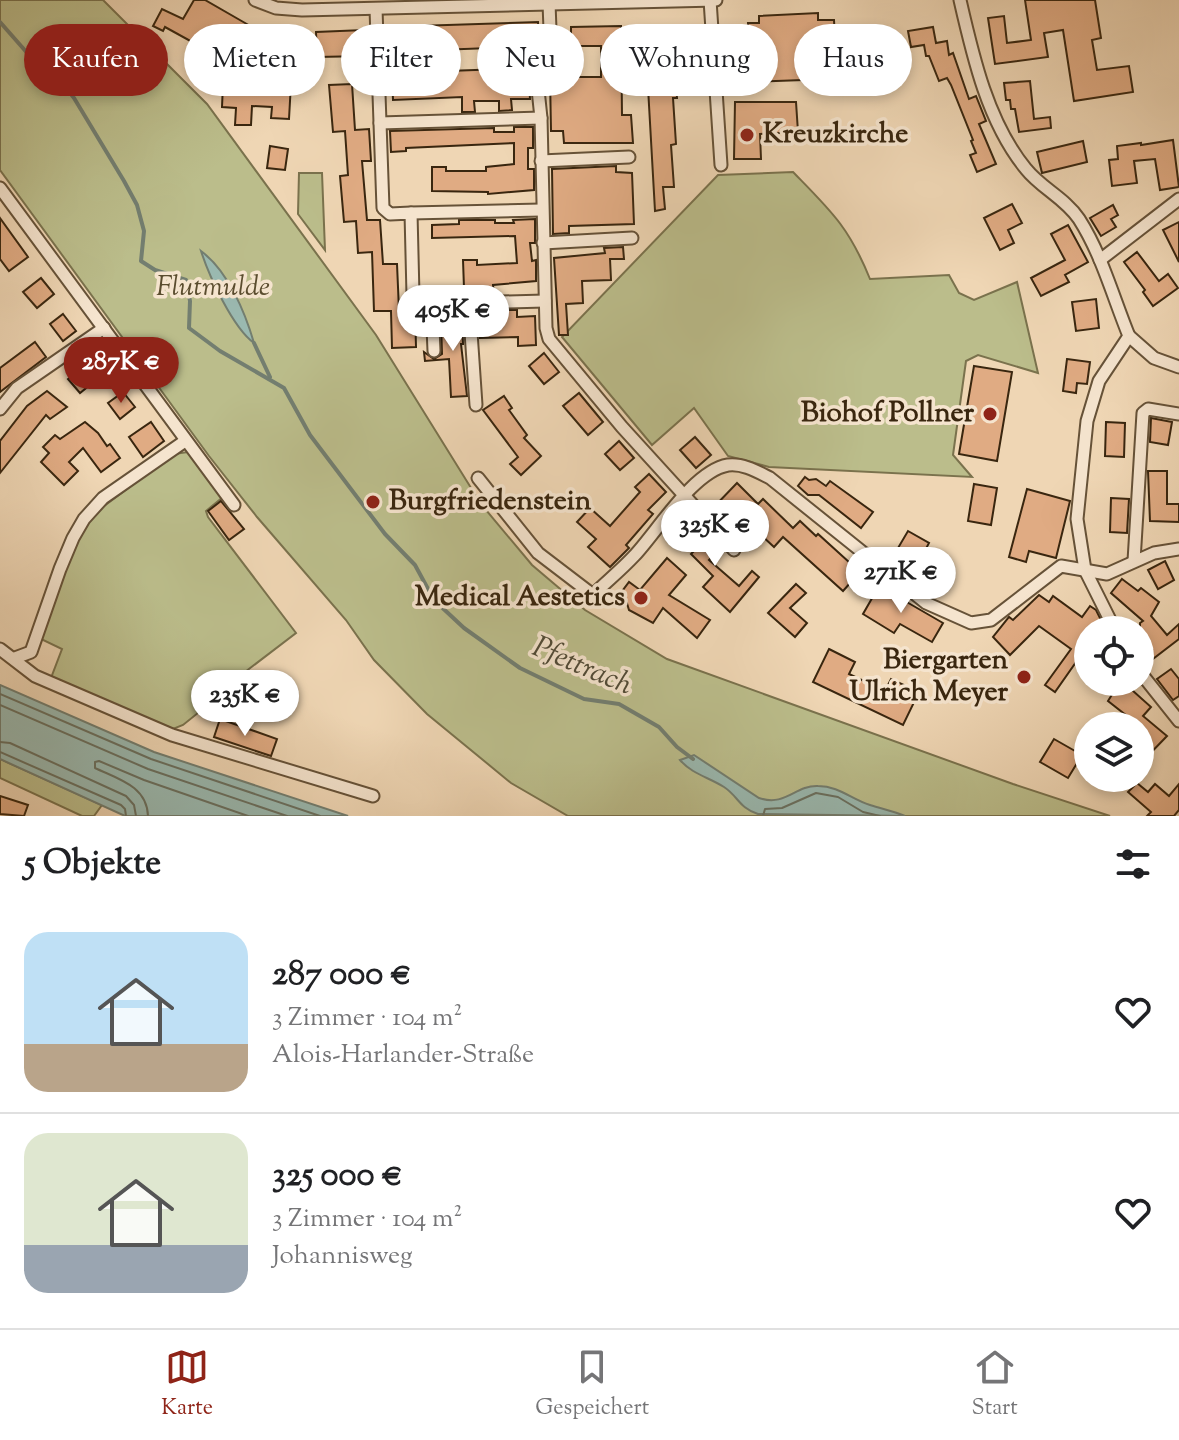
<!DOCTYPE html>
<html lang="de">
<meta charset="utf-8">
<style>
body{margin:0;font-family:"Sorts Mill Goudy",serif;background:#f6f6f6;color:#202124;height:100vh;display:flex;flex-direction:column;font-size:30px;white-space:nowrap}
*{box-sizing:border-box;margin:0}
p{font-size:26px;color:#757577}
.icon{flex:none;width:44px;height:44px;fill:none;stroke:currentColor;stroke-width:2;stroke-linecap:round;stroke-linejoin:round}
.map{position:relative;height:816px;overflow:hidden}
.panel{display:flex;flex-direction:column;background:#fff;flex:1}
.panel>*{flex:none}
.top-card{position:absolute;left:24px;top:24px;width:1132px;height:72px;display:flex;gap:16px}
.tools{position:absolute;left:1074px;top:616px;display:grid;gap:16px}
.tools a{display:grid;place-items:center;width:80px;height:80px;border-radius:50%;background:#fff;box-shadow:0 4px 12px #0003;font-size:40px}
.price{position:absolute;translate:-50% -68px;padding:0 18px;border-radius:28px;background:#fff;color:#222;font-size:26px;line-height:52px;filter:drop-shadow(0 2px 4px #0008)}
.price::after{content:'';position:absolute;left:50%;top:48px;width:24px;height:18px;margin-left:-12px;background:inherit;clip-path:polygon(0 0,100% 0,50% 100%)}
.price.current{background:#8f2418;color:#fff}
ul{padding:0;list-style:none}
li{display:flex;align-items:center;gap:24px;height:200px;padding:0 24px}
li+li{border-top:2px solid #e0e0e0}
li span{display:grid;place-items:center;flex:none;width:224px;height:160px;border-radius:24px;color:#555}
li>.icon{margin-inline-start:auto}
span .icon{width:96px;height:96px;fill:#fffc;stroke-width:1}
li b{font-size:34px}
h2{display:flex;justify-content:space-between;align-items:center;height:96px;padding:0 24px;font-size:34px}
.tag{padding:0 28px;border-radius:36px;background:#fff;box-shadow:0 4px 12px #0003;font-size:28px;line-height:72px}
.tag.current{background:#8f2418;color:#fff}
.menu{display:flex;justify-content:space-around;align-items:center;height:112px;border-top:2px solid #e0e0e0;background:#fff;font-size:22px;color:#757577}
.menu a{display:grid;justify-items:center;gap:4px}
.menu .current{color:#8f2418}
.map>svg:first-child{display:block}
.green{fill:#bbbd8b;stroke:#7a724d;stroke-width:2}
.water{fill:#9ab9b0;stroke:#737e70;stroke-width:2}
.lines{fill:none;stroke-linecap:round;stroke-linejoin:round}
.shore{stroke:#6a7060;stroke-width:2}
.stream{stroke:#737e70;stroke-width:4}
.building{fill:#e0ab83;stroke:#39260f;stroke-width:2}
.minor-casing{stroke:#665238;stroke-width:15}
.minor{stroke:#f5e4ce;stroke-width:11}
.poi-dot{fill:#8f2418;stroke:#f5e4ce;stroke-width:3}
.labels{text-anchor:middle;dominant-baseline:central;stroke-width:7;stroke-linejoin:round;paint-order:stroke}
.poi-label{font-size:28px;font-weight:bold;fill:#39260f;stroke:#f5e4ce;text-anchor:end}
.park-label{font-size:28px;font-style:italic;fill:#5a4c2e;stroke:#f5e4ce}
.water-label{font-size:30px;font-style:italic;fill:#514b37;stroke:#f5e4ce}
</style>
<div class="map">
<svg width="1179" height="816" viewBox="0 0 1179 816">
<rect width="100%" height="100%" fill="#efd6b4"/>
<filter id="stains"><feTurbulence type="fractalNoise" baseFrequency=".0025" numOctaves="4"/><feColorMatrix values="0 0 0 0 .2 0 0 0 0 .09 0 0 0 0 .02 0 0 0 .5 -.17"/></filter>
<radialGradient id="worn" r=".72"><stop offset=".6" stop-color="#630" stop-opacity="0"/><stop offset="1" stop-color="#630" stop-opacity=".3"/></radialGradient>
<g class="green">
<path d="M0,0H103L207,104L376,335L481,504L532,565L585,610L667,659L1013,784L1110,816H568L511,783L427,714L374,660L346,620L257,517L209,456L0,170Z"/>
<path d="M793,172C831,211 849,227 870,279L949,275L959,293L974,300L1017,282L1038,373L978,355L966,361L953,455L972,477L769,467L728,456L694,408L652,445L562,337L718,175Z"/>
<path d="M299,173H322L325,250L298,214Z"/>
<path d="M188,452L223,497L206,511L208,517L296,633L245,672L244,676L183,725L173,729L51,678L62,649L41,639L75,545L92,515L174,454Z"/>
<path d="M0,759L102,805L94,816H82L0,778Z"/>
</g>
<g class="water">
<path d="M201,251C228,271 245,312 254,343C233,328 209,276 201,251Z"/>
<path d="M0,685L154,752L348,816H125L0,759Z"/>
<path d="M694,755L759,798C786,807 795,785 818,786C839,786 851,799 870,805C882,809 894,811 905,816L758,814C739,808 738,796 724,787C708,777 692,774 680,760Z"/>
</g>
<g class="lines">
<g class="shore">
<path d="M0,694L151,759L320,816"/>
<path d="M0,705L148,769L287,816"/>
<path d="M0,742L10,743L126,796L134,805L136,816"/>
<path d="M0,752L121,805L125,809L126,816"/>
<path d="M148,816C147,786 118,779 95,768V762L99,761L144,780L248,816"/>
<path d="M763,816L765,809L782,808L816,793L838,797L863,812L880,816"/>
</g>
<g class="stream">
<path d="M0,22L29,55L52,70L74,98L124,181L137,205L144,231L141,261L155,270L186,280L190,301L189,328L220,351L284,388L310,435L385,534L415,565L434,600L464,628L520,668L584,699L619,704L659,727L677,747L693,759"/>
<path d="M254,343L270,377"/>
</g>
</g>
<g class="building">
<path d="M194,0H205L252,27L240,47L250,53L241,69L165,27L163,31L153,26L162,9L183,19Z"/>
<path d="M1025,0H1095L1101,38L1092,40L1097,70L1129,66L1133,92L1074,101L1063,30L1044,33L1048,57L995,64L988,18L1004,16L1007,43L1031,40Z"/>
<path d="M818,13V20H834L835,39L872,33L875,53L851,56L850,46L830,48L831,79L751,82L748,23H759V16Z"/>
<path d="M538,22L539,46L386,52L385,27Z"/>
<path d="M621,26L622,115H631L633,143H564L563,131H551L550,77H601V46H571V27Z"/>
<path d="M661,26L664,64L671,63L672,85H676L677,98H673L676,144L671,145L674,187H663L665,209L655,211L646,52H649L648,27Z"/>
<path d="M933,27L936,43L947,41L949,55L953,53L969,99L976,96L986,121L979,124L996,164L977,172L970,155L976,153L971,141L973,140L951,85L947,78L939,81L929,56H926L924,45L911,47L908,31Z"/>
<path d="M364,30L365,56L317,57L316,32Z"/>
<path d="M273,32H290V65H292L289,119L271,118L272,107L252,106L251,125H235L236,108L222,107L223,84L273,87L276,52H273Z"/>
<path d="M531,68L529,81L530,99H511L512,110L499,111V101H474L475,112H462V97L393,100L392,73Z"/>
<path d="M1030,81L1034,119L1050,117L1051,128L1019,132L1015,109H1011L1010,100H1006L1004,83Z"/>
<path d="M352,84L355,130L369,129L371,161H362L367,220H380L383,264H397L399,310H415L416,347L392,348L391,311H374L372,252L358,253L356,221L344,222L340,176L348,175L345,131L333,132L329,85Z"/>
<path d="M735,102H796L798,132L760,134L761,159H734Z"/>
<path d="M514,127H533V148H528V169H534V190L488,194V192L432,191V167H446V171H486V167L514,164V143L406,148V151L391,152L390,131L494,128V132H514Z"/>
<path d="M1173,140L1179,187L1160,190L1155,159L1134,161L1137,183L1112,186L1109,160L1118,159L1117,146L1141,143V145Z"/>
<path d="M1083,141L1087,162L1042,173L1037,152Z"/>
<path d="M270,146L288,149L285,170L267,168Z"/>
<path d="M616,166V172L632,173L634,224L569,226V233L553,234L552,169Z"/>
<path d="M1012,204L1022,223L1008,230L1014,243L1000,250L984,218Z"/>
<path d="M1113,205L1118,215L1111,219L1116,227L1101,236L1090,218Z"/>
<path d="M0,218L28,257L9,271L0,259Z"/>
<path d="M535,219V243H530L532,261L536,260V281L493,285L494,294L450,295V288H464L463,260H477V265L517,263L515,236L432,238V225L459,224V220H495V223H514L513,220Z"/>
<path d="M1179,222V262L1163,230Z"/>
<path d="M1068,225L1088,262L1065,275L1069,282L1041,296L1031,278L1065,260L1051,234Z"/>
<path d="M623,247L624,259H610L611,280L582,281L583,303L566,304L568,335H559L554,258L605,253L604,248Z"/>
<path d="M1137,252L1159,281L1168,274L1178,288L1153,306L1143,292L1145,290L1124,262Z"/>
<path d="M41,278L54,294L37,308L23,292Z"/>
<path d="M1096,299L1099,328L1076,331L1072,302Z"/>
<path d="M506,310H517V317L535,316L536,345L518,346V337L480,338L479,318L506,317Z"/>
<path d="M444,312H458L459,321H462L463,344H461L467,396L451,397L449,359L425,361L424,352L434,359L442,354L441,321H445Z"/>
<path d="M63,314L76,331L63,341L50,324Z"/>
<path d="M35,342L46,357L0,392V368Z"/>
<path d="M544,353L559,372L544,384L529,366Z"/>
<path d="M96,356L107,371L80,393L68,379Z"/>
<path d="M1067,359L1090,362L1087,384L1077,383L1076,393L1063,391Z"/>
<path d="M974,366L1012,372L997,461L959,454Z"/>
<path d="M47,391L67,407L50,419L46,415L0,473V441L27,406Z"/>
<path d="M123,392L135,407L120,419L108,403Z"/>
<path d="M579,393L603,422L588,435L563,406Z"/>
<path d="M504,396L512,408L509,410L527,435L524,438L541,456L521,475L510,464L518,457L483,410Z"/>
<path d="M1151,418L1172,422L1168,445L1150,442Z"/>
<path d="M85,422L98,433L107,446L110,444L120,458L101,472L83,448L69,462L78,471L64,485L41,462L49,453L43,447L55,435L60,439Z"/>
<path d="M151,422L164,441L143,457L129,437Z"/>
<path d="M1106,422L1125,423L1124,457L1105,456Z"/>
<path d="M695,437L711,455L696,468L680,450Z"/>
<path d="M619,441L634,458L620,470L605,454Z"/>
<path d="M1148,471H1167V504H1179V522L1150,521Z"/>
<path d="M649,474L666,492L648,510L653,514L626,545L629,548L610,567L588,547L596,539L577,522L590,508L610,526L640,492L635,487Z"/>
<path d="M805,477L809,480L816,479L826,486L830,481L873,512L861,528L819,495H808L798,486Z"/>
<path d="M737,483L758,504L763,499L793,528L800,521L816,536L818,534L860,572L843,591L783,537L774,547L744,519L733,530L712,509Z"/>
<path d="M974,484L997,488L991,525L968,521Z"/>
<path d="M1027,489L1070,501L1056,558L1029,551L1026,562L1009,557Z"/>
<path d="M1111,498L1129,499L1127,533L1110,532Z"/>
<path d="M221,501L244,529L229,540L208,511Z"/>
<path d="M693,518L714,541L705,550L712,557L709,560L739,586L752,571L759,577L730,612L703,587L713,576L691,554L694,551L677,534Z"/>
<path d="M908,531L929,543L920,560L898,548Z"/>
<path d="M667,558L686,575L669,595L710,620L697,638L663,608L653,623L629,610L623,590L629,582L640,590Z"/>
<path d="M1165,561L1174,580L1158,589L1148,570Z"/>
<path d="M1122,579L1138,591L1141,588L1159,602L1151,616L1167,635L1179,624V639L1145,665L1140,658L1152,649L1140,633V623L1143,621L1111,593Z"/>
<path d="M796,584L806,593L790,608L807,623L795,637L768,613Z"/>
<path d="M879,586L943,623L932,642L900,624L894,633L863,614Z"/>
<path d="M1039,595L1049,602L1053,596L1082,617L1090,606L1096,610L1103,624L1099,630H1088V645L1055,692L1045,685L1071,649L1039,626L1010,655L993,637L1009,617L1013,620Z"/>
<path d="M829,649L855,662L849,674L885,691L891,679L919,692L903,725L813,682Z"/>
<path d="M1171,669L1179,679V696L1173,700L1157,679Z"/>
<path d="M1099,682H1123L1151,707L1143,716L1167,736L1140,764V726H1131L1124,720L1127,716L1108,701L1113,693Z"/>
<path d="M220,719L277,739L271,756L214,737Z"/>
<path d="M1054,739L1082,755L1068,778L1040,762Z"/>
<path d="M1137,783L1148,792L1155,784L1169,796L1179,784V810L1174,816H1147L1151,812L1128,792Z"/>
<path d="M0,796L28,805L24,816L0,814Z"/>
</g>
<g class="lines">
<defs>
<g id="minor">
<path d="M255,0L276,8L302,10L716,0"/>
<path d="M710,0L721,165"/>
<path d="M960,0C973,57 988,123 1026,169C1041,188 1065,198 1079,219C1102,255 1113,297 1129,336L1099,381L1087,421L1077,519L1085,570L1115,630"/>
<path d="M549,3L551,56L537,80L541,118L546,328L549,339L622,427L734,550"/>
<path d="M376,9L383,208L390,214L411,213L413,295L421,304L545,301"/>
<path d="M380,123L541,118"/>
<path d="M541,161L629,157"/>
<path d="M0,188L234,505"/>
<path d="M411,213L541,210"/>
<path d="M543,243L632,238"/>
<path d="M1100,260L1179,199"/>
<path d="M469,303L476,405"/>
<path d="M432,304L434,351"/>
<path d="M1129,336L1154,358L1179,367"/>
<path d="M0,409L17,388L104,328"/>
<path d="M478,478L538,553L593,595C606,582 621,570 634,556C657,532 693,471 728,465C743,463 758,472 770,478L926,603L971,623L991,620L1061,566L1107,574L1154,553L1179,549"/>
<path d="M1134,561L1143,413L1148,409L1179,414"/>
<path d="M0,649L35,676L172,735L373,796"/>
<path d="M15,658L31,652L60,569L73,538L84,519L103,498L185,441"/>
<path d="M1140,672L1179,721"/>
</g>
</defs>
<use href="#minor" class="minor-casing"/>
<use href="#minor" class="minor"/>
</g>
<g class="poi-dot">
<circle cx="747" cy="135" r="8"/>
<circle cx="990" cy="414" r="8"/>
<circle cx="373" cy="502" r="8"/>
<circle cx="641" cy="598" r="8"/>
<circle cx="1024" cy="677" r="8"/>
</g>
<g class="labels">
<g class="poi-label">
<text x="763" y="135" text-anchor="start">Kreuzkirche</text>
<text x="974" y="414">Biohof Pollner</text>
<text x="389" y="502" text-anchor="start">Burgfriedenstein</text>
<text x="625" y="598">Medical Aestetics</text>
<text x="1008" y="661">Biergarten<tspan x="1008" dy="32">Ulrich Meyer</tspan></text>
</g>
<g class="park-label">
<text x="213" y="288">Flutmulde</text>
</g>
<g class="water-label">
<text transform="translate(582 667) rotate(23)">Pfettrach</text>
</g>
</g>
<rect width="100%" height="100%" filter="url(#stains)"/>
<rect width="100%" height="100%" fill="url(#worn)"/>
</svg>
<div class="tools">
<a><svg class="icon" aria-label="locate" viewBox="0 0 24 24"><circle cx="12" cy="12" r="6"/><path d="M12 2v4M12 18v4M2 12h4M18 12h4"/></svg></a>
<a><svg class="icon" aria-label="layers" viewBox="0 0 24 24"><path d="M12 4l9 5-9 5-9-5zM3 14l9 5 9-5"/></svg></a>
</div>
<b class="price" style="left:453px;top:353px">405K €</b>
<b class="price current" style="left:121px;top:405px">287K €</b>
<b class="price" style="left:715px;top:568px">325K €</b>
<b class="price" style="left:901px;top:615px">271K €</b>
<b class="price" style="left:245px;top:738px">235K €</b>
<div class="top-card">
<a class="tag current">Kaufen</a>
<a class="tag">Mieten</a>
<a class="tag">Filter</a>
<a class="tag">Neu</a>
<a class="tag">Wohnung</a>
<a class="tag">Haus</a>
</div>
</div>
<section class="panel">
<h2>5 Objekte<svg class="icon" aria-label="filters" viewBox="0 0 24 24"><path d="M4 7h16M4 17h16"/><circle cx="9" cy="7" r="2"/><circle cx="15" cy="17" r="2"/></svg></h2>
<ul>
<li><span style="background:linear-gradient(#bfe0f5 70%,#b9a48a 0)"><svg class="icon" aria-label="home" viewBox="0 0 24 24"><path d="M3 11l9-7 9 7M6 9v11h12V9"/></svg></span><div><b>287 000 €</b><p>3 Zimmer · 104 m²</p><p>Alois-Harlander-Straße</p></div><svg class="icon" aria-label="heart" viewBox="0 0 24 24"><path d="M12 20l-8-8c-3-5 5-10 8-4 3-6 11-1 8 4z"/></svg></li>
<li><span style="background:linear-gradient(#dfe7d0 70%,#9aa5b1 0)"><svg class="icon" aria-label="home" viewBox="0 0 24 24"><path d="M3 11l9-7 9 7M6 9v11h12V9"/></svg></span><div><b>325 000 €</b><p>3 Zimmer · 104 m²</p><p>Johannisweg</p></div><svg class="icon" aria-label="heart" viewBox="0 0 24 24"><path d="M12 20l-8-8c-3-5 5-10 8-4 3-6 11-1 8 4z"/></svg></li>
</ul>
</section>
<nav class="menu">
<a class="current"><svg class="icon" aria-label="map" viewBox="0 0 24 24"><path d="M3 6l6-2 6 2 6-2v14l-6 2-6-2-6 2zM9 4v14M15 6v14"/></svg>Karte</a>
<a><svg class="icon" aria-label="saved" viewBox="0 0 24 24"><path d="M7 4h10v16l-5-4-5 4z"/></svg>Gespeichert</a>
<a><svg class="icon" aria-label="home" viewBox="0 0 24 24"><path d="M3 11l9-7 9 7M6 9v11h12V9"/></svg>Start</a>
</nav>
